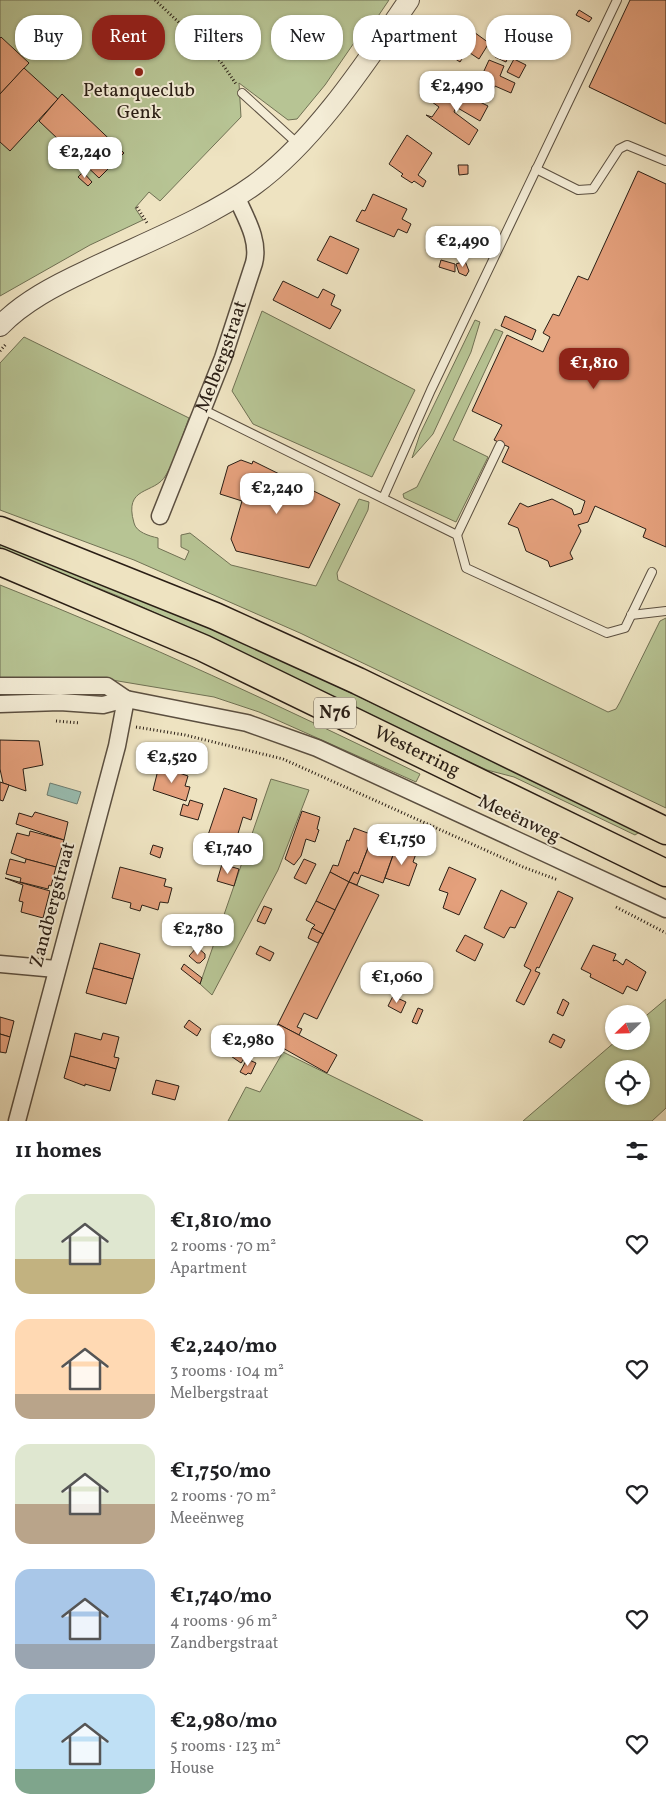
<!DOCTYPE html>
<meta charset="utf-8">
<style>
body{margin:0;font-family:Vollkorn,serif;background:#f6f6f6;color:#202124;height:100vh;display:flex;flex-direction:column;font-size:19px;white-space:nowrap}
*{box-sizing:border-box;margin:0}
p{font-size:16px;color:#757577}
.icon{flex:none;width:28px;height:28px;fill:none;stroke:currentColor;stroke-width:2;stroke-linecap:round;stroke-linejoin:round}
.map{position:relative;height:1121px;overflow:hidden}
.details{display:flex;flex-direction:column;background:#fff;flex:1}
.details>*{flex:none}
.guide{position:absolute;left:15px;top:15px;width:636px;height:45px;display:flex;gap:10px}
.needle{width:32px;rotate:247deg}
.tools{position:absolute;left:605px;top:1005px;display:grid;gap:10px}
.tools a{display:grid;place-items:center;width:45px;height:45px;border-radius:50%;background:#fff;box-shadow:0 1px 4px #0004;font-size:25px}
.price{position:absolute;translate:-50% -42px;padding:0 11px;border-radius:10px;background:#fff;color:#222;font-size:16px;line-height:32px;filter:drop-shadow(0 1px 2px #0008)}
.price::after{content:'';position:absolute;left:50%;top:30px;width:15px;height:11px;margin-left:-8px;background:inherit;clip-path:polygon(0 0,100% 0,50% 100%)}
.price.current{background:#8f2418;color:#fff}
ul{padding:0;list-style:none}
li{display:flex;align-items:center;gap:15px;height:125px;padding:0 15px}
li span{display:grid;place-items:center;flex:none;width:140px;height:100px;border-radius:15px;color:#555}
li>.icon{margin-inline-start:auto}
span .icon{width:60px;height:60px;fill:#fffc;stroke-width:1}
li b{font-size:21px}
h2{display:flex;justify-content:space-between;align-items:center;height:60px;padding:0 15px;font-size:21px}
.pill{padding:0 18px;border-radius:20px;background:#fff;box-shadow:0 1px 4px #0004;font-size:18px;line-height:45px}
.pill.current{background:#8f2418;color:#fff}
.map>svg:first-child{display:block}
.green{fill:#b7c494;stroke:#707154;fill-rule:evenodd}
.water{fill:#99beb2;stroke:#6d7e73}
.building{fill:#e4a07c;stroke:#2a1e15}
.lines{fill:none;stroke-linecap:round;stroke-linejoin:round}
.service-casing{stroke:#5b4f40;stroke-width:10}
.minor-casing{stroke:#5b4f40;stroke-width:19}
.tertiary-casing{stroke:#5b4f40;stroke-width:22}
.trunk-casing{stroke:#2a1e15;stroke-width:29}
.path{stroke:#2a1e15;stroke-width:3;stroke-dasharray:1 2.5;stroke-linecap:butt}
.service{stroke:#f4edd7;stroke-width:8}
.minor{stroke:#f4edd7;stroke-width:16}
.tertiary{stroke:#f4edd7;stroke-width:20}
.trunk{stroke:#eee3c1;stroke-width:26}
.poi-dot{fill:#8f2418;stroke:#f4edd7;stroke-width:2}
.labels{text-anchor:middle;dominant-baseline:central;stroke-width:4;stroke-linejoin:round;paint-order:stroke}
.shield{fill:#f4edd7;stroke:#675c4f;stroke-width:1}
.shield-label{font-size:18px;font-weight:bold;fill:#2a1e15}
.poi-label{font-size:19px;fill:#2a1e15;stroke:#f4edd7}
.street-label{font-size:19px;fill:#2a1e15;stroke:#f4edd7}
</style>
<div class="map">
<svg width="666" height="1121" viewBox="0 0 666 1121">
<rect width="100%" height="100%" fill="#eee3c1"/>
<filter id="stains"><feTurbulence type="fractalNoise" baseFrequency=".004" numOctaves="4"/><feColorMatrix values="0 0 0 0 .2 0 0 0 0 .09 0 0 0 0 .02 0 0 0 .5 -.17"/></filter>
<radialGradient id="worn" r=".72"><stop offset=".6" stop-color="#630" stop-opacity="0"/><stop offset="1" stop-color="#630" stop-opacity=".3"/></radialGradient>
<g class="green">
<path d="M0,0H389L362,40L358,37L325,85L297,119L288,120L239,83L241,117L160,201L149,192L135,208L143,220L90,245L0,296Z"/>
<path d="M262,311L415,390L372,477L253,424L232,391Z"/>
<path d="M475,320L480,322L471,352L433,434L412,458L420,434Z"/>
<path d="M495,329L503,332L453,440L488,457L456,522L404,498L403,494L417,487Z"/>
<path d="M24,337L189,418C182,436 176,458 166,475C155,495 123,485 134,523C136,532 149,536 158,538V548L185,560L189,551L181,547V535L190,533L231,565L316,586L359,499L369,502L368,510L337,573L338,580L608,712L616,709L620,702L660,621L666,618V808L300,633L134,560L0,510V363Z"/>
<path d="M0,544L227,634L641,831L635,835L514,777L487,770L327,695L233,648L118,596L0,549Z"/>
<path d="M0,585C143,641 282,707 420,774L416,782L259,712L214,697L106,679L0,681Z"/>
<path d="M271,779L309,790L278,870L212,995L200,984Z"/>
<path d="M666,999V1108L652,1121H523L616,1041H641V1020ZM614,1069H641V1096H614Z"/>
<path d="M283,1052L423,1121H228L246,1087L260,1092Z"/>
</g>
<path class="water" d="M50,783L81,792L77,804L47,795Z"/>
<g class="building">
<path d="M630,0H666V124L589,87Z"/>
<path d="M579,10L592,18L589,22L576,15Z"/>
<path d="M456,19L489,43L479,59L467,51L460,62L437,47Z"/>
<path d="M1,37L29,63L0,94V38Z"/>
<path d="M500,47L510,52L506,62L495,57Z"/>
<path d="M514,59L526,65L519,78L507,72Z"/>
<path d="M489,60L504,66L500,76L515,83L511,93L495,86L493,90L478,84Z"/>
<path d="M24,68L58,99L10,151L0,142V94Z"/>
<path d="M444,84L488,106L480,121L456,107L454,112L478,130L469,145L426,115L432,117L439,107L432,102Z"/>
<path d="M62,94L124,153L99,178L39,121Z"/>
<path d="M407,135L432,153L418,175L426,181L423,187L414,181L412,183L401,176L403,174L389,164Z"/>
<path d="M458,165H468V174L459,175Z"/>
<path d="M638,171L666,184V547L643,537L646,529L595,506L588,522L578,525L581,531L570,553L573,559L550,567L548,561L526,551L518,528L508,524L520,503L528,507L552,499L572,509L574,515L581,513L585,501L502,462L509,447L494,440L502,425L472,411L507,335L543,352L550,337L543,333L553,314L559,316L578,276L588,280Z"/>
<path d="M83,172L92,182L88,186L78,177Z"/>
<path d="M373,194L407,209L402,219L411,224L407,233L398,229L394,237L356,221L362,210L365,211Z"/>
<path d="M330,236L359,249L347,274L317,260Z"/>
<path d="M441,260L455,264V272L439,267Z"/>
<path d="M465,261L469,271L466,276L459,273L456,264Z"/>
<path d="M283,281L318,298L323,289L335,295L331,305L341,310L330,329L273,300Z"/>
<path d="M505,316L536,330L532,340L501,326Z"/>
<path d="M241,460L252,464L253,461L340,504L309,568L236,551L231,539L242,501L220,494L228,466Z"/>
<path d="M0,740L39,741L43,765L23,769L26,791L3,783L0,769Z"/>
<path d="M159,766L188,776L185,786L190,787L186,801L153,790Z"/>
<path d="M0,782L9,785L3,801L0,800Z"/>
<path d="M224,788L257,799L251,820L243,817L233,850L206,841Z"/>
<path d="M190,800L203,804L198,820L180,815L183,804L188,806Z"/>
<path d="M302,811L320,817L317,829L319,830L315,842L306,839L301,856L294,865L285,859Z"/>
<path d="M35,812L68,822L64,840L16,824L19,813L32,817Z"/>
<path d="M354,828L373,835L358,874L354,872L349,882L330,872L333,865L338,866L347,840L349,841Z"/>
<path d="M30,831L64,840L56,867L26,859L11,853L17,833L29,836Z"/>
<path d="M373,835L397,844L383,883L361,875L357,885L349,882L354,872L358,874Z"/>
<path d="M397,844L417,851L413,862L417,864L409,886L385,878Z"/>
<path d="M153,845L163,848L160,858L150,854Z"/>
<path d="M10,859L25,863L26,859L56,867L51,886L49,885L48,889L20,882L21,878L6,874Z"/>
<path d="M304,859L316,864L306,884L294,878Z"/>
<path d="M222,864L239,869L234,886L217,881Z"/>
<path d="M120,867L166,879L164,886L172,888L168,903L160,902L158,910L142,905L140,911L130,908L131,903L112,898Z"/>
<path d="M449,867L476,879L459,915L443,908L448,893L439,890Z"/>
<path d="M330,872L349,882L335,910L316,901Z"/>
<path d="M5,878L50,891L43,918L21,912L23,902L19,901L23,885Z"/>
<path d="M349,882L379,895L317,1019L304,1013L297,1027L302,1029L299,1035L278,1024Z"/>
<path d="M501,890L527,903L515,928L510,927L504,938L484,928Z"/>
<path d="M558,891L573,898L539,968L537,967L535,971L540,973L524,1005L516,1001L531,970L524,966Z"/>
<path d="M316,901L335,910L323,934L312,928L315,925L306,920Z"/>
<path d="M264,906L272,909L265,924L257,921Z"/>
<path d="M312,928L323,934L318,943L308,938Z"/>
<path d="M465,935L483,944L475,961L456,951Z"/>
<path d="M100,943L140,954L133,979L93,968Z"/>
<path d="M593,945L616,954L613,961L616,960L623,965L626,959L646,972L637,991L627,986L623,994L590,977L591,974L581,969Z"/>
<path d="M260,946L274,953L270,961L256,954Z"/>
<path d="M197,947L205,954V958L200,963H197L189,956Z"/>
<path d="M184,964L202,978L200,984L181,969Z"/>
<path d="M93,968L133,979L126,1004L86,993Z"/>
<path d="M393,996L406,1002L401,1013L388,1006Z"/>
<path d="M563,999L569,1003L563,1016L557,1013Z"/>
<path d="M418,1008L423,1010L417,1024L412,1022Z"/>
<path d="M0,1017L14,1021L10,1037L0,1034Z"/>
<path d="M189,1020L201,1029L197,1036L184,1027Z"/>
<path d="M278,1024L337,1055L327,1073L281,1047L278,1052L267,1046Z"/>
<path d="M75,1033L101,1040L103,1033L119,1037L114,1057L119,1058L116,1069L70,1056Z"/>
<path d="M0,1034L10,1037L6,1053L0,1052Z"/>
<path d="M553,1034L565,1040L561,1048L549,1042Z"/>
<path d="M223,1040L245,1057L241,1063L222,1050H218Z"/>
<path d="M70,1056L116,1069L110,1091L85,1084V1086L64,1078Z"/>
<path d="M247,1059L256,1063L251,1074L248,1073L246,1075L240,1072Z"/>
<path d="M156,1080L179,1086L175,1100L152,1094Z"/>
</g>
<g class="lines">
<defs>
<g id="service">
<path d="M242,93L299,145"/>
<path d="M536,169L578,190L593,189L619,149L627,145L666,161"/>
<path d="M202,409L457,535L466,568L607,633L625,628L652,572"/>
<path d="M383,498L431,390L617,0"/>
<path d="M457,535L500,445"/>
<path d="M631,615L666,611"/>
</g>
<g id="minor">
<path id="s1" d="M160,516L223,358L254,263C260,240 245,217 236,196"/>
<path d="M0,686H107L126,699L247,723L317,748L666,909"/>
<path d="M0,704L60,702L103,705L126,699"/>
<path d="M0,964L56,969"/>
<path d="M17,1121L117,746L126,699"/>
</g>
<path id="tertiary" d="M0,326C23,302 56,285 86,271C139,245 207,219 254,185C315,141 367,61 409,0"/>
<g id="trunk">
<path d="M0,530L215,616L358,681L666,831"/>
<path id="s2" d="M0,562L203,648L666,873"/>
</g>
</defs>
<use href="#service" class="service-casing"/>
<use href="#minor" class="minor-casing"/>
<use href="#tertiary" class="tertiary-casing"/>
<use href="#trunk" class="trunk-casing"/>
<g class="path">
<path d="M155,0L221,62L236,84"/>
<path d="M137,207L147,223"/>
<path d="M0,351L6,344"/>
<path d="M56,721L80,723"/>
<path d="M136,727L185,735L283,759L523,867L558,880"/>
<path d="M616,907L666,933"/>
</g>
<use href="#service" class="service"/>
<use href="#minor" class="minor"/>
<use href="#tertiary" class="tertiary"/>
<use href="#trunk" class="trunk"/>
</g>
<circle class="poi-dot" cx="139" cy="72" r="5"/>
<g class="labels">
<rect class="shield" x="314" y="697.5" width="42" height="31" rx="4"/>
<g class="shield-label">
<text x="335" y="713">N76</text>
</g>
<g class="poi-label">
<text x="139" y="91">Petanqueclub<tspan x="139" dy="22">Genk</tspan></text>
</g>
<g class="street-label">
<text stroke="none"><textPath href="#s1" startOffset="171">Melbergstraat</textPath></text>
<text stroke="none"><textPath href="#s2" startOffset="458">Westerring</textPath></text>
<text transform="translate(519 819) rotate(25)">Meeënweg</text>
<text transform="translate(53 905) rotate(-75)">Zandbergstraat</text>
</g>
</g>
<rect width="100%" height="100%" filter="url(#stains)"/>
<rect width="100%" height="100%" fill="url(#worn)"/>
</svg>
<div class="tools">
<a><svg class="needle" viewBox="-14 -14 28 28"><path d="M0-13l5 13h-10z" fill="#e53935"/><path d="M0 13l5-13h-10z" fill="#757577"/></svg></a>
<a><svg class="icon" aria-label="locate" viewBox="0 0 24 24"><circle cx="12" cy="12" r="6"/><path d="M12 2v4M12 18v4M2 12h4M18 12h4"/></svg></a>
</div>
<b class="price" style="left:457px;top:113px">€2,490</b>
<b class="price" style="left:85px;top:179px">€2,240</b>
<b class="price" style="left:463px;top:268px">€2,490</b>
<b class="price current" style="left:594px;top:390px">€1,810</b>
<b class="price" style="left:277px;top:515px">€2,240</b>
<b class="price" style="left:172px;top:784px">€2,520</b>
<b class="price" style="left:402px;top:866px">€1,750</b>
<b class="price" style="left:228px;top:875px">€1,740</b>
<b class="price" style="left:198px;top:956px">€2,780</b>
<b class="price" style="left:397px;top:1004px">€1,060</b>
<b class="price" style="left:248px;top:1067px">€2,980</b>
<div class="guide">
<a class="pill">Buy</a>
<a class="pill current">Rent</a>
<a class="pill">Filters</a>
<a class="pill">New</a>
<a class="pill">Apartment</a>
<a class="pill">House</a>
</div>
</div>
<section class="details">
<h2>11 homes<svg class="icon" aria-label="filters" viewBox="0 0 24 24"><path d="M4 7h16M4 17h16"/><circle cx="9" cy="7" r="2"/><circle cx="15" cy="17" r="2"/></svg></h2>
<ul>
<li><span style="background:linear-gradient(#dfe7d0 65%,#c2b280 0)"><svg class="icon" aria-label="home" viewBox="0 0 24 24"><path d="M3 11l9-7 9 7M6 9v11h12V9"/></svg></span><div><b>€1,810/mo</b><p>2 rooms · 70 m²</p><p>Apartment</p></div><svg class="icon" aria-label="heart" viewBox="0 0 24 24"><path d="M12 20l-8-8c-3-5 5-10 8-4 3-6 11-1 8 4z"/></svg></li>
<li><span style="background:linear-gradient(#ffd9b3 75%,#b9a48a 0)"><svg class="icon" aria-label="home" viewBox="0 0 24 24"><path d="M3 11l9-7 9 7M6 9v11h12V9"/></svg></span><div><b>€2,240/mo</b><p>3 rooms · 104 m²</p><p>Melbergstraat</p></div><svg class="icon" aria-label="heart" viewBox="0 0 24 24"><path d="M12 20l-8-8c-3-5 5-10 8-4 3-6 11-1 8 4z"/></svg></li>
<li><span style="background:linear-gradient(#dfe7d0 60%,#b9a48a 0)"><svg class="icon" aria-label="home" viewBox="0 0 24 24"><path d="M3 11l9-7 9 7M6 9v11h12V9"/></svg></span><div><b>€1,750/mo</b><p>2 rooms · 70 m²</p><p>Meeënweg</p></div><svg class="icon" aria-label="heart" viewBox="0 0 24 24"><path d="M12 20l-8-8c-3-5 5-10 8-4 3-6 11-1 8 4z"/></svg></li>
<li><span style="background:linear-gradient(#a9c7e8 75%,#9aa5b1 0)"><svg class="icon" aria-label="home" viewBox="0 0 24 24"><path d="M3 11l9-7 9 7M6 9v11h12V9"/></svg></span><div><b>€1,740/mo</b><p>4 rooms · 96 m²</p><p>Zandbergstraat</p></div><svg class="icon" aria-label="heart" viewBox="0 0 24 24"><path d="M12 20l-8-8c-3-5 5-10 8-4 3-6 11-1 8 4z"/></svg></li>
<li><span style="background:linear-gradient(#bfe0f5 75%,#7fa58c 0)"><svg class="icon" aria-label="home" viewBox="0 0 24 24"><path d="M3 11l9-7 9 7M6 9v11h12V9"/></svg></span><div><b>€2,980/mo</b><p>5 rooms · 123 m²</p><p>House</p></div><svg class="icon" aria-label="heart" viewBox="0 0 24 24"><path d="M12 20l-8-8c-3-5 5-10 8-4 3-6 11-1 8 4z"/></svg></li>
</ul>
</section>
